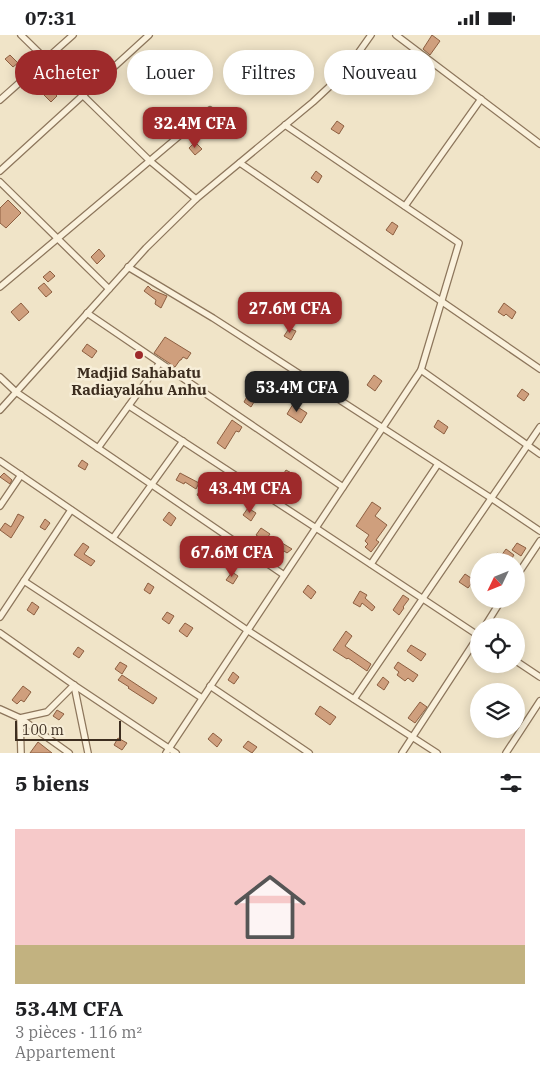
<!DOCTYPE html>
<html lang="fr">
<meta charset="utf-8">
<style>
body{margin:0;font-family:"IBM Plex Serif",serif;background:#f2f2f2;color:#202124;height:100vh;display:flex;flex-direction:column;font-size:19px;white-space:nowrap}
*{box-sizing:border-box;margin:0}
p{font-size:16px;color:#757577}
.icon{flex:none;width:28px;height:28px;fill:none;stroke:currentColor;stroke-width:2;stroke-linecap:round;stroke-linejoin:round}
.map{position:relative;height:718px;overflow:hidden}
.panel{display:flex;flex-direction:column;background:#fff;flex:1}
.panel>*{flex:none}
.hud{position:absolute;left:15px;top:15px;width:510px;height:45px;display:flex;gap:10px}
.needle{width:32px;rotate:227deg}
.buttons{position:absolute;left:470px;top:518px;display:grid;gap:10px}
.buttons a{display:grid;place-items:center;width:55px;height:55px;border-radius:50%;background:#fff;box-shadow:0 2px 12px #0003;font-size:25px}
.scale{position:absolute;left:15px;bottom:12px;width:106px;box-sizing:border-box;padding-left:5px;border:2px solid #3d2e20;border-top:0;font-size:14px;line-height:18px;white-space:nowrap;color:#3d2e20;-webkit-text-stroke:4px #f7eed8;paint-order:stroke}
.price{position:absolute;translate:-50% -42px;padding:0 11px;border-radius:10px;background:#9e2a2b;color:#fff;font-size:16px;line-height:32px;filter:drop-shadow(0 1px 2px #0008)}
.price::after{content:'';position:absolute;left:50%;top:30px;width:15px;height:11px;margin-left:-8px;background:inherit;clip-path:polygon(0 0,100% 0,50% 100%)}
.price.on{background:#222;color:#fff}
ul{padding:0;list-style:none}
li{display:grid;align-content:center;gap:10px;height:265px;padding:0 15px}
li span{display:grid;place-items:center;height:155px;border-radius:0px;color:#555}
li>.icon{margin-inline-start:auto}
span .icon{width:90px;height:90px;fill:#fffc;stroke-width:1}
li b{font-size:21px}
h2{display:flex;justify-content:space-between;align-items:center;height:60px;padding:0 15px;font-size:21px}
.pill{padding:0 18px;border-radius:22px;background:#fff;box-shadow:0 2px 12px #0003;font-size:18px;line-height:45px}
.pill.on{background:#9e2a2b;color:#fff}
.status{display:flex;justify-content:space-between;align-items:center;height:35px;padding:0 25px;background:#fff;direction:ltr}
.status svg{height:14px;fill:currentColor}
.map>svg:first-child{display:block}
.building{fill:#cf9f7d;stroke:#8d5f41}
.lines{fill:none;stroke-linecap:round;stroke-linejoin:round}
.street-casing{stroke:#8d765c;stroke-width:8}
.street{stroke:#faf1dc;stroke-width:5.5}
.poi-dot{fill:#9e2a2b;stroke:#f7eed8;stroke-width:2}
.labels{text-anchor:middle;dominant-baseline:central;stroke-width:5;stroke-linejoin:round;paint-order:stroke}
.poi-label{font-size:15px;font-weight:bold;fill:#3d2e20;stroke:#f7eed8}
</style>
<div class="status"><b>07:31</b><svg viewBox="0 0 49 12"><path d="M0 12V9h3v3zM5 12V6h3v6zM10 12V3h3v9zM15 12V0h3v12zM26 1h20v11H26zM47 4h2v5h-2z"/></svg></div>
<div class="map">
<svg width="540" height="718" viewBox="0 0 540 718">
<rect width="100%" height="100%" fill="#f0e4c8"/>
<g class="building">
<path d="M432,0L440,6L430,20L423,14Z"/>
<path d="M10,20L18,28L13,32L5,24Z"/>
<path d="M280,44L288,52L280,60L272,52Z"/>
<path d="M50,54L57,61L51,67L44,60Z"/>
<path d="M337,86L344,91L339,99L331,94Z"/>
<path d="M195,107L202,114L195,120L189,113Z"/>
<path d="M316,136L322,141L318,148L311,143Z"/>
<path d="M8,165L21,178L6,193L0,188V173Z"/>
<path d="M392,187L398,191L393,200L386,195Z"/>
<path d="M99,214L105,221L97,229L91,222Z"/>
<path d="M50,236L55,241L48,247L43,242Z"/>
<path d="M44,248L52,257L46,262L38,253Z"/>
<path d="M148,251L152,255L167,261L161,273L155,269L156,265L144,256Z"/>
<path d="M21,268L29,277L19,286L11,277Z"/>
<path d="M504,268L516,277L512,284L506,279L504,281L498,277Z"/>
<path d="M291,294L296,296L291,305L284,301L288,295Z"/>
<path d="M165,302L191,318L187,324L183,322L181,325H180L175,332L154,318Z"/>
<path d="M87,309L97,316L92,323L82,316Z"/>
<path d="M374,340L382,346L375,356L367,350Z"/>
<path d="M522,354L529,359L524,366L517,361Z"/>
<path d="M249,358L257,362L251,372L244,367Z"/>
<path d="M293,369L307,378L301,388L287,379Z"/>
<path d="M232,385L242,392L239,397L236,396L225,414L217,408Z"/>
<path d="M438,385L448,392L444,399L434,392Z"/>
<path d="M82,425L88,429L85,435L78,431Z"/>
<path d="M286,435L295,440L290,447L282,441Z"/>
<path d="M4,438L12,445L10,449L0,442Z"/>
<path d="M180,438L199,448L196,454L185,447L184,449L176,445Z"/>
<path d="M201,453L207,457L203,464L197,460Z"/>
<path d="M372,467L381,473L375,481L387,490L376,505L379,507L371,517L365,512L368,509L365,506L369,500L356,491Z"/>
<path d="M248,473L256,478L251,486L243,480Z"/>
<path d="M169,477L176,483L171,491L163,485Z"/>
<path d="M18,479L24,482L11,503L0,495L5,488L11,492Z"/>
<path d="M45,484L50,488L45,495L40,492Z"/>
<path d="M261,493L270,499L265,506L256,500Z"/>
<path d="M277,505L292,514L287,518L284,516L281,520L273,515Z"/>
<path d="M204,506L213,512L210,517L208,516L206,519L199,515Z"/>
<path d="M83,508L89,512L84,519L95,526L91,531L74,520Z"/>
<path d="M517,508L526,513L521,521L512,515Z"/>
<path d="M506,514L514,520L510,526H491L497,518L501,521Z"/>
<path d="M232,537L238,541L233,549L226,545Z"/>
<path d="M465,539L474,545L468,553L459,547Z"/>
<path d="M148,548L154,552L150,559L144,555Z"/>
<path d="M308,550L316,557L311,564L303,557Z"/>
<path d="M360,556L367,560L365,563L375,572L372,576L362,568L360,572L353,568Z"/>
<path d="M403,560L409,564L403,572L404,573L399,580L393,575Z"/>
<path d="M32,567L39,572L34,580L27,575Z"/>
<path d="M167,577L174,581L169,589L162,584Z"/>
<path d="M185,588L193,593L187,602L179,596Z"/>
<path d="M346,596L352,601L345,611L371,629L367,636L348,623L347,624L333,615Z"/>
<path d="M411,610L426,619L421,626L407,616Z"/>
<path d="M78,612L84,616L79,623L73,619Z"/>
<path d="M120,627L127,631L122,639L115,634Z"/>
<path d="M398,627L418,640L413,647L408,643L405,646L397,640L399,637L394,633Z"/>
<path d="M233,637L239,642L234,649L228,645Z"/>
<path d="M122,640L157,663L153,669L128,653L129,652L118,645Z"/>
<path d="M383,642L389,647L384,655L377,650Z"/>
<path d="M23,651L31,657L24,667L21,665L17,669L12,665Z"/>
<path d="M420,667L427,672L415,688L408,683Z"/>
<path d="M320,671L336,682L330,690L315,679Z"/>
<path d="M57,675L64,679L59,685L53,681Z"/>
<path d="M213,698L222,705L217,712L208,704Z"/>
<path d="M118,703L127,708L122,715L114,710Z"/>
<path d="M248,706L257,712L252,718L243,712Z"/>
<path d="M38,707L52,718H30Z"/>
</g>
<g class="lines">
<defs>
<g id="street">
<path d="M21,0L150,126L196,164"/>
<path d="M396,0L540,109"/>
<path d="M0,65L73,0"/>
<path d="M240,128L540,334"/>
<path d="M0,136L149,0"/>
<path d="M0,147L109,254"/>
<path d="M405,171L481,64"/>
<path d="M128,232L213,283L491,463L540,496"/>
<path d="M0,252L210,75"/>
<path d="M87,278L343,452"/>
<path d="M421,335L540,419"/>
<path d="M0,342L16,357L284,540"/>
<path d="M129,371L316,493L479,601"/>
<path d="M0,375L146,213L196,164L313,67L344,38L371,0"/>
<path d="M98,413L159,329"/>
<path d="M0,426L247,595L437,718"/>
<path d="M0,471L21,440"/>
<path d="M113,503L183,406"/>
<path d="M371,529L438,429"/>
<path d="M516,542L540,506"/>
<path d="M24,546L202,663"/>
<path d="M0,582L71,475"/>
<path d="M485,591L502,564"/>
<path d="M0,598L74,650L176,718"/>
<path d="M516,626L540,642"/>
<path d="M74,650L88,718"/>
<path d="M210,651L309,718"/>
<path d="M354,664L540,392"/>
<path d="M0,674L20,683L47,677L74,650"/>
<path d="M20,683L69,718"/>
<path d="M20,683L21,718"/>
<path d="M166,718L421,335L459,208L285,90"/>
<path d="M402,718L479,600"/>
<path d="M506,718L540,666"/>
</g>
</defs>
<use href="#street" class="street-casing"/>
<use href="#street" class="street"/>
</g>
<circle class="poi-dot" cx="139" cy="320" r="5"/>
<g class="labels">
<g class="poi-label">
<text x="139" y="337">Madjid Sahabatu<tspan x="139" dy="17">Radiayalahu Anhu</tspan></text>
</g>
</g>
</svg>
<div class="buttons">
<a><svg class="needle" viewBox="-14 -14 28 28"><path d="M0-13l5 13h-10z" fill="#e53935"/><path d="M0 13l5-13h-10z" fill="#757577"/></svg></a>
<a><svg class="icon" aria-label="locate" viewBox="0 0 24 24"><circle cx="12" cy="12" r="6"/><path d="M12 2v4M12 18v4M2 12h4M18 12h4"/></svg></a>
<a><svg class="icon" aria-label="layers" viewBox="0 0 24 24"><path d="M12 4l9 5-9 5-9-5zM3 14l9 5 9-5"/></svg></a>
</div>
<div class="scale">100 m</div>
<b class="price" style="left:195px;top:114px">32.4M CFA</b>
<b class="price" style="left:290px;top:299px">27.6M CFA</b>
<b class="price on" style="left:297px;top:378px">53.4M CFA</b>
<b class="price" style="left:250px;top:479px">43.4M CFA</b>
<b class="price" style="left:232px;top:543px">67.6M CFA</b>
<div class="hud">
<a class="pill on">Acheter</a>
<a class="pill">Louer</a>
<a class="pill">Filtres</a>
<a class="pill">Nouveau</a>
</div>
</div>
<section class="panel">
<h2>5 biens<svg class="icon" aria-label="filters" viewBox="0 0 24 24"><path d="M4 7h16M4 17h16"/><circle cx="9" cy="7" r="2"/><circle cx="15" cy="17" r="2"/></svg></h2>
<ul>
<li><span style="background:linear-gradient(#f6c9c9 75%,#c2b280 0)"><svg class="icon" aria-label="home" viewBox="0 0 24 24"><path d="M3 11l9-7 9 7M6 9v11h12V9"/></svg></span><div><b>53.4M CFA</b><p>3 pièces · 116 m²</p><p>Appartement</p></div></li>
</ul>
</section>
